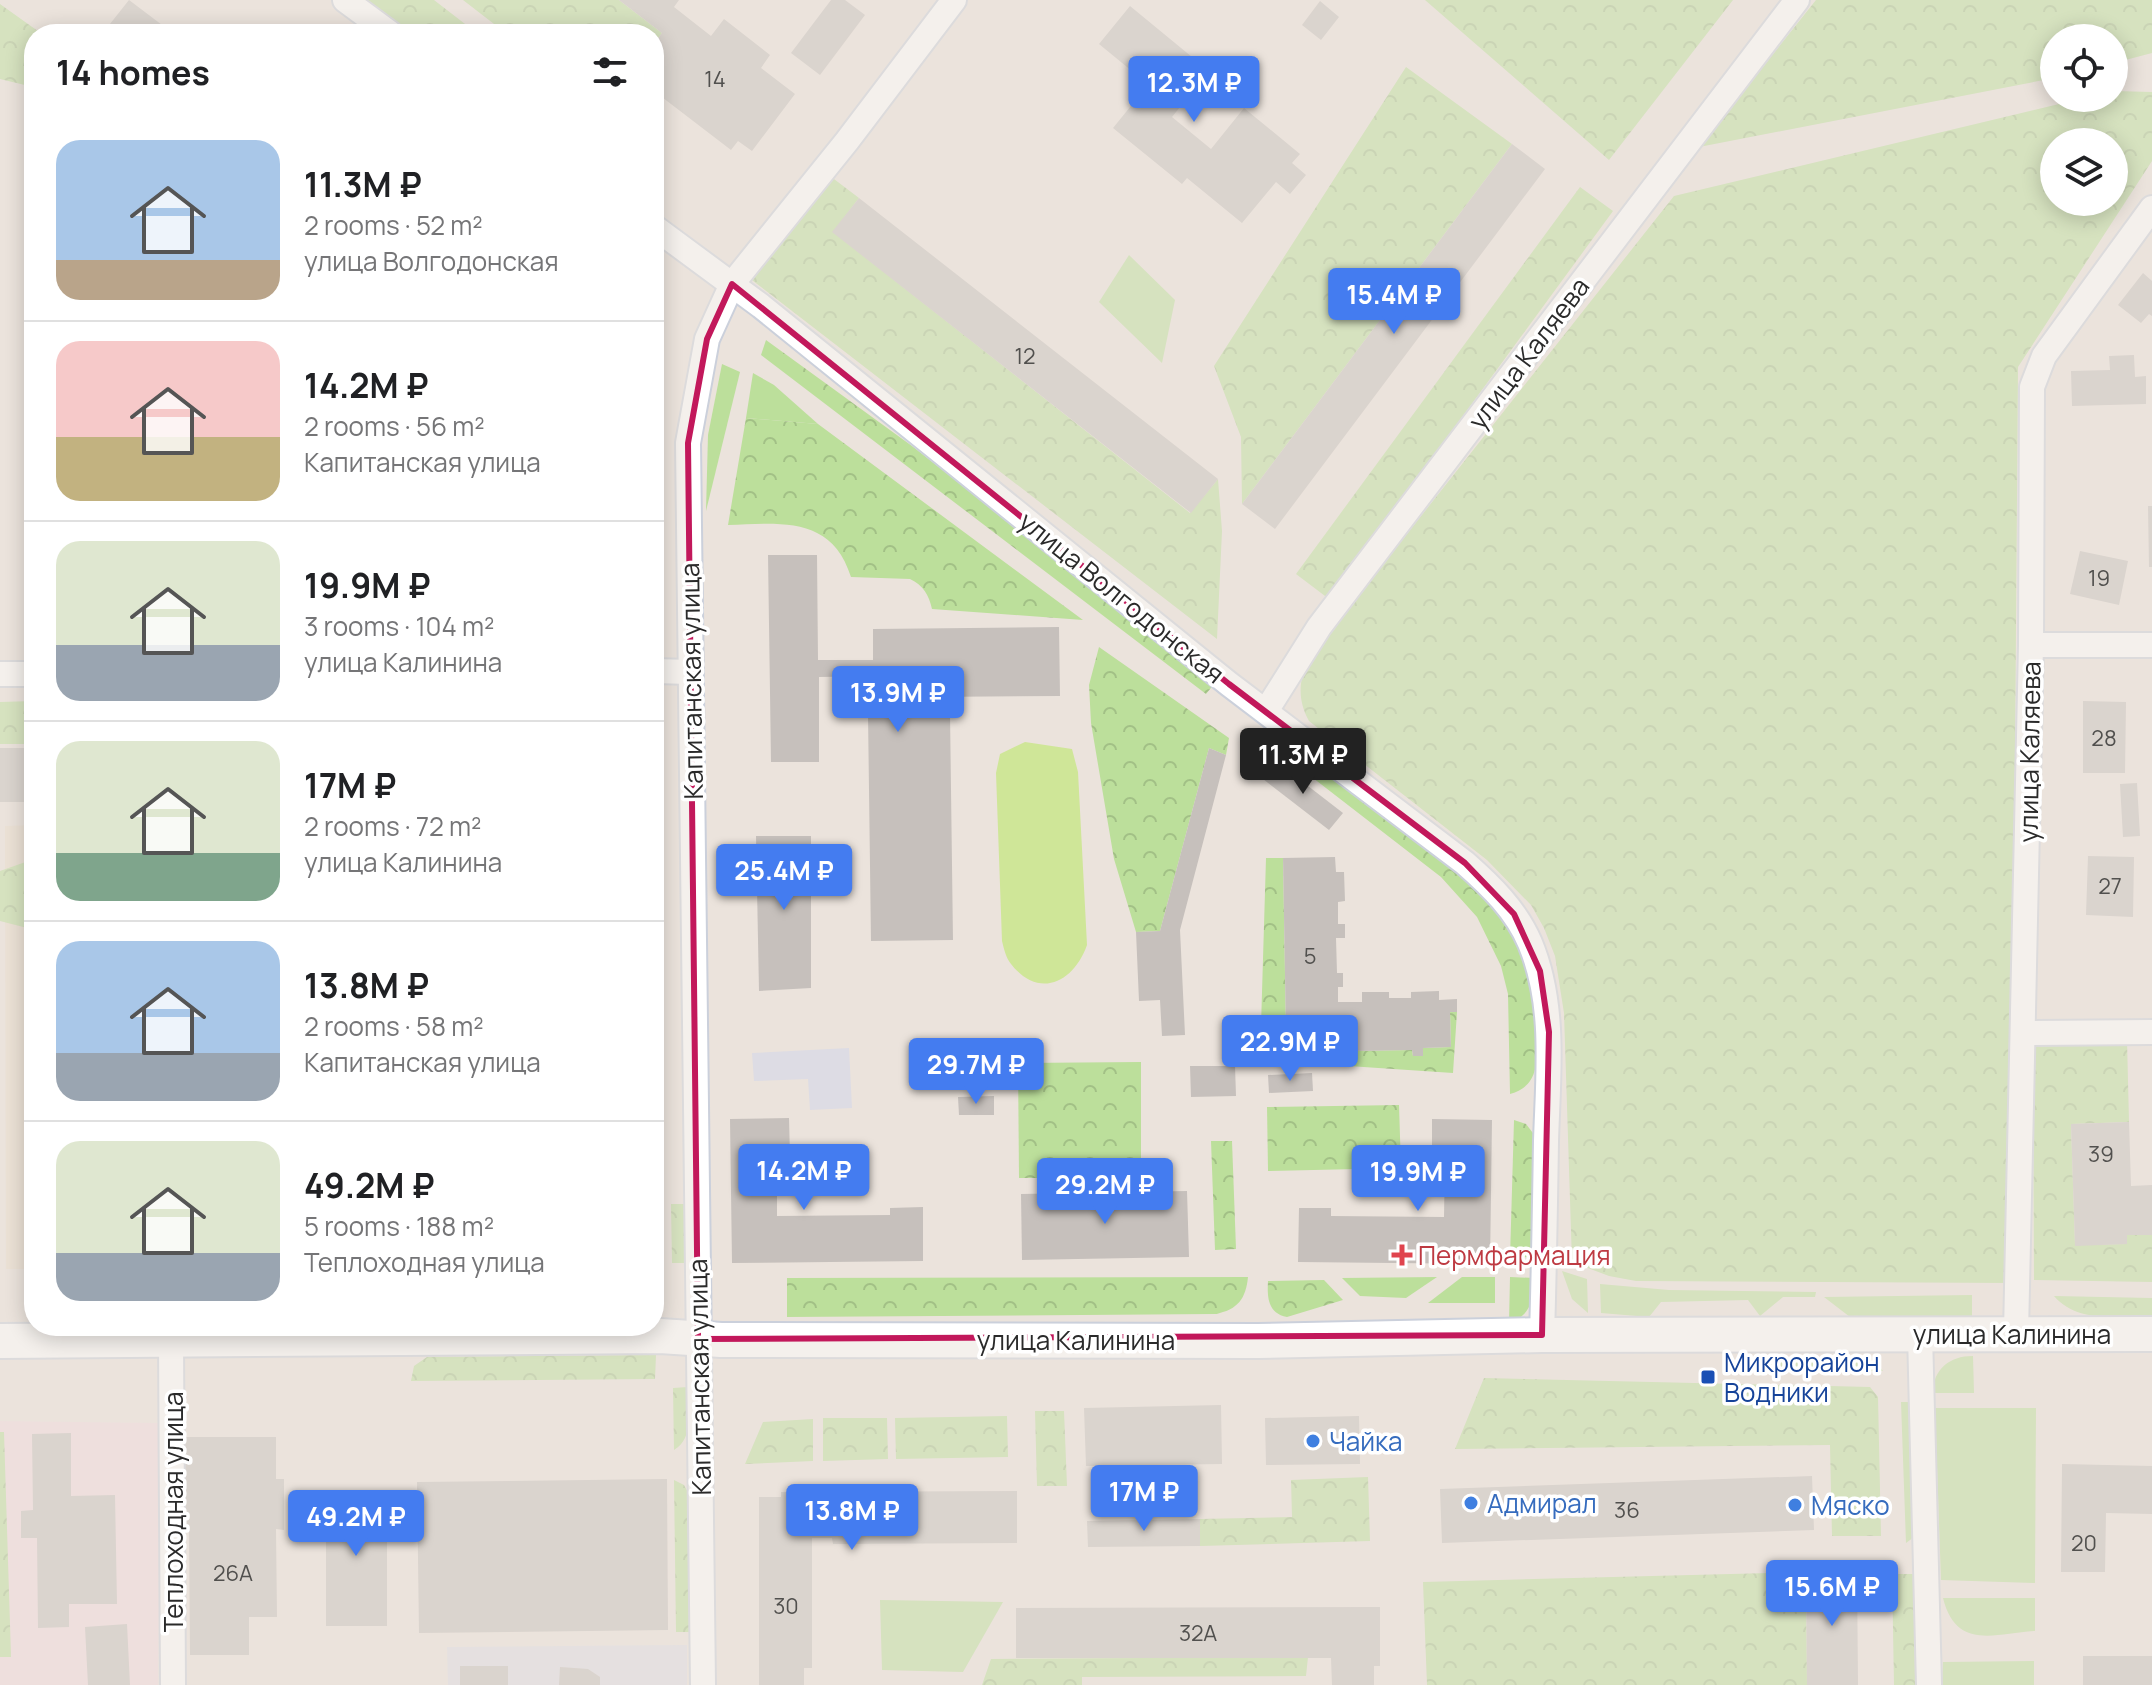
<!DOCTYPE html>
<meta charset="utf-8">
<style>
body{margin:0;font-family:Manrope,sans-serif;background:#f6f6f6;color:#202124;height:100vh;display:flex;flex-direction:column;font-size:30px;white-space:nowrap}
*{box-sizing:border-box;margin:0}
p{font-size:26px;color:#757577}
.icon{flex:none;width:44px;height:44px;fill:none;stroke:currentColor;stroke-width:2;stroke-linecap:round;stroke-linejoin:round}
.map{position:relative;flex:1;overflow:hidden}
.details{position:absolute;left:24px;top:24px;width:640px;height:1312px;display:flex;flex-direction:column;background:#fff;border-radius:32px;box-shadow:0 4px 20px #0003}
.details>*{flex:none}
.controls{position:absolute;left:2040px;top:24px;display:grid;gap:16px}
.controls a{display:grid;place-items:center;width:88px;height:88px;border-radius:50%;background:#fff;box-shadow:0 4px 20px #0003;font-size:40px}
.price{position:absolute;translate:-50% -68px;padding:0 18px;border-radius:8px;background:#447cf0;color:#fff;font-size:26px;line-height:52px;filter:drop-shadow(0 2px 4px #0008)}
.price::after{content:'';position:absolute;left:50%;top:48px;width:24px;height:18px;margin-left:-12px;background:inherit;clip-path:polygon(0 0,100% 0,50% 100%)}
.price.active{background:#222;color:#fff}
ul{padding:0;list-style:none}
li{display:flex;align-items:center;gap:24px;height:200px;padding:0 32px}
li+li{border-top:2px solid #e0e0e0}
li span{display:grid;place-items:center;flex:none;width:224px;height:160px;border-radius:24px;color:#555}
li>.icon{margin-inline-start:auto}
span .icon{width:96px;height:96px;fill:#fffc;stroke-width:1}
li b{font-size:34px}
h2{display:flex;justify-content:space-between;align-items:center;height:96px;padding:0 32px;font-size:34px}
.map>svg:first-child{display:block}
.industrial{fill:#dddce4}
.education{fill:#ecddcc}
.medical{fill:#f1dade}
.grass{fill:#bcdf9b}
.forest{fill:url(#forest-crowns);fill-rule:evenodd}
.pitch{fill:#cfe698}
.building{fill:#c6c0bc}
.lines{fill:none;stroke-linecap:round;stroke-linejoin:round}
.street-casing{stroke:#cbd0db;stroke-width:28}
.secondary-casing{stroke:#cbd0db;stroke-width:38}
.street{stroke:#fff;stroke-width:24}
.secondary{stroke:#fff;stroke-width:34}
.marked{fill:none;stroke:#c2185b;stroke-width:6;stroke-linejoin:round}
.health-dot{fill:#e0444e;stroke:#fff;stroke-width:3}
.transit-dot{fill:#1a4fb4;stroke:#fff;stroke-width:3}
.shop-dot{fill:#3f7fe0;stroke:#fff;stroke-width:3}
.labels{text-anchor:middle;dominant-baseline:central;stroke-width:7;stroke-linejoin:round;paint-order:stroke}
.number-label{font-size:22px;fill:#51504e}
.street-label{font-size:26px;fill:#2a2a2a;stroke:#fff}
.health-label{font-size:26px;fill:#be3a42;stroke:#fff;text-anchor:start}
.transit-label{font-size:26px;fill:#164399;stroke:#fff;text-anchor:start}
.shop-label{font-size:26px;fill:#366cbe;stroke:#fff;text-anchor:start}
</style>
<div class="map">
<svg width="2152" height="1685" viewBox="0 0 2152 1685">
<defs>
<pattern id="forest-crowns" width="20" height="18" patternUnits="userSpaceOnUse" patternTransform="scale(2)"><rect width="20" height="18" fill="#bcdf9b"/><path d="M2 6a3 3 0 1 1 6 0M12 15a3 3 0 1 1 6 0" fill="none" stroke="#a2c086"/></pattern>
</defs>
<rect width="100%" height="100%" fill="#ebe3dc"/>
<g class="industrial">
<path d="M849,1048L852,1108L810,1110L808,1079L754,1081L752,1053Z"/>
<path d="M687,1645V1685H448L447,1647Z"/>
</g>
<g class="education">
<path d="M34,825V1269H6L5,826Z"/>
<rect x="654" y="850" width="8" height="308"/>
</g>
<path class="medical" d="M0,1421L161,1423L158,1685H0Z"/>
<g class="grass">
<path d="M1129,255L1175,300L1162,363L1099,302Z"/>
<path d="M722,364L740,372L706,511L708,435Z"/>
<path d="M753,373L774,385L818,424L746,418Z"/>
<path d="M1562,1271L1587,1279L1588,1313L1572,1299Z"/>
<path d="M1437,1277L1406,1298L1360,1296L1342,1278Z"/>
<path d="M1462,1277H1495V1303H1428Z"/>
<path d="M1510,1277L1535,1278C1532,1301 1532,1314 1509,1324Z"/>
<path d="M1600,1284L1669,1290L1816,1292L1815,1297H1783L1760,1316L1748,1300L1661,1302L1649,1317L1601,1313Z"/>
<path d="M1972,1295V1317H1850L1824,1297Z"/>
<path d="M1973,1356L1974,1393H1932C1934,1369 1949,1356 1973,1356Z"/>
<path d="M1776,1358H1864L1877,1364L1883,1371L1745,1370Z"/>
<path d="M1901,1402H1913L1914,1537L1906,1543Z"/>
<path d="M1935,1408H2036L2035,1583L1941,1580Z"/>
<path d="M1943,1598H2035V1631C1993,1634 1956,1650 1943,1598Z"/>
<path d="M880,1600L1003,1602L963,1672L882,1670Z"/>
<path d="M2034,1661V1685H1942L1943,1662Z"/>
</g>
<g class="forest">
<path d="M367,0H434L478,34H412Z"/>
<path d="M463,0H619L662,33L654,44V34H507Z"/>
<path d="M1425,0H1733L1609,160Z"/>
<path d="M1816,0H2152V53L2114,63V38H2054V78L1699,147Z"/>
<path d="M0,4L42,34H34L33,87L0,79Z"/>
<path d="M1406,67L1512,144L1242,504L1241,437L1214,366Z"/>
<path d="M2114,91L2152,92V161L2018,367L2011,1283L1636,1281L1609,1276L1572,1262L1564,1013L1555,956L1544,928L1531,905L1487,860L1309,721C1297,699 1299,681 1308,659L1674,196L2084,98H2114ZM2054,142H2114V202H2054Z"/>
<path d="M830,176L859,198L833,232L1190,513L1218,479L1222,531L1217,639L748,277Z"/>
<path d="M1580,187L1613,211L1329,599L1296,574Z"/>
<path d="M766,340L912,446L1215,683L1206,694L761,355Z"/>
<path d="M746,418L818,424L1083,620L932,609C929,595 923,585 910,579L851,577C832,516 781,523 728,525Z"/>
<path d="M1099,647L1229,738L1226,755L1209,748L1160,931L1136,932L1114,859L1091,723L1089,685Z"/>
<path d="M34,701V744H0V702Z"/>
<path d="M1292,743C1329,772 1366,801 1402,830C1446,864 1498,898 1522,950C1536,980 1537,1015 1537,1046C1537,1069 1535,1087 1510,1094L1508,994L1501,966L1477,917L1441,877L1282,754Z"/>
<path d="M1266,858H1283L1286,1032L1293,1033L1294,1052L1412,1050L1413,1056H1423V1048L1451,1047L1450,1012H1457L1453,1073L1260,1060Z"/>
<path d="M34,859V927L31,929L0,921V871Z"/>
<path d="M2127,1040L2129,1122L2071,1124L2075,1245L2127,1244V1235H2152V1282L2034,1280L2033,1041Z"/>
<path d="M1141,1062V1178H1019L1018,1063Z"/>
<path d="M1399,1105L1401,1168L1268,1171L1267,1107Z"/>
<path d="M1514,1120L1526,1124L1536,1137L1532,1257L1510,1258Z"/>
<path d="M1211,1141H1232L1236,1249L1215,1250Z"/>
<path d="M671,1204H687V1263H672Z"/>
<path d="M1248,1277C1246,1298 1238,1310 1215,1314L787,1317V1278Z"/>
<path d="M1324,1280L1343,1300L1287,1317C1268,1313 1267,1298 1268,1281Z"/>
<path d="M2054,1296L2152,1298V1316C2119,1316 2078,1324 2054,1296Z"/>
<path d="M656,1355L655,1379L411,1381L414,1366L427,1357Z"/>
<path d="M1484,1378L1870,1387L1878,1397L1881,1536H1832L1830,1445L1455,1449Z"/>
<path d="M688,1387C688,1408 695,1438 674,1450L673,1388Z"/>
<path d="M1035,1411H1064L1067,1486H1037Z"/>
<path d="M1007,1416L1008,1457L896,1459L895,1418Z"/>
<path d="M823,1418H887L888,1459L823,1461Z"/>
<path d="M813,1419V1461L745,1464L763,1422Z"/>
<path d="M0,1432H4L11,1657H0Z"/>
<path d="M1368,1477L1370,1541L1200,1546V1519L1292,1517L1291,1480Z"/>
<path d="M674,1480L684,1485L690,1496L691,1632H676Z"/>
<path d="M1806,1572L1807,1685H1427L1423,1582Z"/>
<path d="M1892,1574H1914L1915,1685H1894Z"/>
<path d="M1308,1657L1306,1676L1082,1677V1685H982L991,1659Z"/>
</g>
<path class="pitch" d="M1025,742L1072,749L1078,772L1087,945C1074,982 1039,1000 1011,964C1006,958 1004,949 1002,941L996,773L1000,754Z"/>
<g class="building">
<path d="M129,0L174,34H102Z"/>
<path d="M619,0H679L674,7L711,36L724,19L770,55L761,68L795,94L752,151L738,141L731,150L654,91V44L662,33Z"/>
<path d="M831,0H845L865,15L820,75L791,53Z"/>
<path d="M1320,1L1339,17L1321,40L1302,25Z"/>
<path d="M1130,6L1209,71L1172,117L1211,149L1244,108L1300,154L1292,163L1306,175L1290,194L1276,182L1242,223L1187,178L1182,184L1113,128L1139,96L1129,86L1138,76L1099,44Z"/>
<path d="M1512,144L1545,169L1275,529L1242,504Z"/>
<path d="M859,198L1218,479L1191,513L832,232Z"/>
<path d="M2143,273L2152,281V316L2149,314L2141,323L2118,305Z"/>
<path d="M2134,355L2135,377L2146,376V404L2072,406L2071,371L2110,370L2109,356Z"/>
<path d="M2148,506H2152V567H2149Z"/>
<path d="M2080,551L2128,561L2119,605L2070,594Z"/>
<path d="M768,555H817L818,660H873V629L1059,627L1060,696L926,697V714L950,713L953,940L871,941L868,714H908V698H874L873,676L819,677V762H771Z"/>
<path d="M2083,701L2126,702L2125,773H2083Z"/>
<rect x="0" y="748" width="34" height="54"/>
<path d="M1209,748L1226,755L1180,930L1185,1035L1162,1036L1160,1000L1139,1001L1136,932L1160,931Z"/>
<path d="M1277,762L1343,813L1329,830L1263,779Z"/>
<path d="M2137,783L2140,836L2123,837L2120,784Z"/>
<path d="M756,836H811V988L759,991Z"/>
<path d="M2088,856L2134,857L2133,917L2086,915Z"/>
<path d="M1335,857L1336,872H1344L1345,901L1338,902V924H1345V938H1336L1337,973H1343V987H1338V1002H1362V992H1389V998H1411V992L1439,991V1000L1457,999V1012H1450L1451,1047L1423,1048V1056H1413L1412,1050L1294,1052L1293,1033H1286L1283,858Z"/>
<path d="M1190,1066H1235L1236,1096L1191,1097Z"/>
<path d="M1312,1073L1313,1091L1269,1093L1268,1075Z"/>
<path d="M994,1096V1115H959L958,1097Z"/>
<path d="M789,1118L790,1157H777V1216L890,1215V1208L923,1207V1261L732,1263L730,1119Z"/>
<path d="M1432,1119L1492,1120L1490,1264L1298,1262L1299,1208H1331V1216L1444,1217L1445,1158H1432Z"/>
<path d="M2129,1122L2131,1186L2152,1185V1235H2127V1244L2075,1246L2071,1124Z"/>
<path d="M1187,1191L1189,1257L1022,1260L1021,1194Z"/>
<path d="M654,1205H658L660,1261L654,1262Z"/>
<path d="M1221,1405L1222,1464L1086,1466L1084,1408Z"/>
<path d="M1359,1416L1360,1464L1266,1465L1265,1418Z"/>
<path d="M71,1433V1496L115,1495L117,1604H69V1627L38,1628L37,1538H21V1511L33,1510L32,1434Z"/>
<path d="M183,1437H276V1479H284V1530L276,1529L277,1617H249V1655H190L189,1528L184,1529Z"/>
<path d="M2062,1464L2152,1466V1514L2106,1513L2105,1572H2061Z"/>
<path d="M1812,1476L1814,1530L1442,1543L1440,1489Z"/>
<path d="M667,1479L668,1630L419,1633L417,1482Z"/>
<rect x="326" y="1490" width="61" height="136"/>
<path d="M1017,1491V1543L833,1544L832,1538H812V1668H804V1685H759V1497H781V1492Z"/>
<path d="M1200,1519V1546L1088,1547L1087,1521Z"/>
<path d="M1806,1572H1857L1858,1685H1807Z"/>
<path d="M1380,1607V1666H1374V1685H1332L1331,1658H1016V1608Z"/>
<path d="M127,1624L130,1685H88L85,1627Z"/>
<rect x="2083" y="1656" width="69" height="29"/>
<rect x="460" y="1666" width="48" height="19"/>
<path d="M560,1667L588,1669L600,1677V1685H559Z"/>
</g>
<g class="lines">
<defs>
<g id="street">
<path d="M345,0L391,34"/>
<path d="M654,227L761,306L1229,684L1465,863C1491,886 1516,910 1530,943C1556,1005 1548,1075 1546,1141C1545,1206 1544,1270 1542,1335"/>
<path d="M2031,645H2152"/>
<path d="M654,671L690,672"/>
<path d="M0,674H34"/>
<path d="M1266,711L1319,627L1797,0"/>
<path d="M2023,1033L2152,1032"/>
<path d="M2016,1333L2031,645L2032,387L2044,356L2152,208"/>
<path d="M1920,1334L1929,1685"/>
<path d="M171,1340L173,1685"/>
<path d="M703,1685L688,443L707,339L732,284L847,141L954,0"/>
</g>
<path id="secondary" d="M0,1341L660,1336L721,1340L1258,1341L1542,1335L2152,1334"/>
</defs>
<use href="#street" class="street-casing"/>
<use href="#secondary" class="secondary-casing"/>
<use href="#street" class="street"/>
<use href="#secondary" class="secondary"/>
</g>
<path d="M0 0H2152V1685H0ZM732,284L1229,684L1465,863L1514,914L1540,971L1549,1032L1542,1335L698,1339L688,443L707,339Z" fill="#ebe3dc" fill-opacity=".55" fill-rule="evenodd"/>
<path class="marked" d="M732,284L1229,684L1465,863L1514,914L1540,971L1549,1032L1542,1335L698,1339L688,443L707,339Z"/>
<path class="health-dot" d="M1398 1243h8v8h8v8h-8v8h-8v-8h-8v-8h8z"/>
<rect class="transit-dot" x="1700" y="1369" width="16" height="16" rx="4"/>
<g class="shop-dot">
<circle cx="1313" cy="1441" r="8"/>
<circle cx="1471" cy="1503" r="8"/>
<circle cx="1795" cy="1505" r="8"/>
</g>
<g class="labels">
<g class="number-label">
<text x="715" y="79">14</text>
<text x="1025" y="356">12</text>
<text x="2099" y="578">19</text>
<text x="2104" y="738">28</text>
<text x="2110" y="886">27</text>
<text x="1310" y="956">5</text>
<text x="2101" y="1154">39</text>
<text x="1627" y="1510">36</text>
<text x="2084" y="1543">20</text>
<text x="233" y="1573">26А</text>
<text x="786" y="1606">30</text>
<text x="1198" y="1633">32А</text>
</g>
<g class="street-label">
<text transform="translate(1528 353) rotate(-53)">улица Каляева</text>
<text transform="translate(1122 597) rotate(39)">улица Волгодонская</text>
<text transform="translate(691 681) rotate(-91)">Капитанская улица</text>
<text transform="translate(2029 752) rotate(-89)">улица Каляева</text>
<text x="2012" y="1334">улица Калинина</text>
<text x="1076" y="1340">улица Калинина</text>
<text transform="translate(699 1377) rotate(-91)">Капитанская улица</text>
<text transform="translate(173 1512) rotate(-90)">Теплоходная улица</text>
</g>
<g class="health-label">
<text x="1418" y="1255">Пермфармация</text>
</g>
<g class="transit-label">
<text x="1724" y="1362">Микрорайон<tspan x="1724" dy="30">Водники</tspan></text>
</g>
<g class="shop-label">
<text x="1329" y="1441">Чайка</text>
<text x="1487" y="1503">Адмирал</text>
<text x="1811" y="1505">Мяско</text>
</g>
</g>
</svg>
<div class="controls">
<a><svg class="icon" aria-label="locate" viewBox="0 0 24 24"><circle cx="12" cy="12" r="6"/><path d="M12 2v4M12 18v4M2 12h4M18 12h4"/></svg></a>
<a><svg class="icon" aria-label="layers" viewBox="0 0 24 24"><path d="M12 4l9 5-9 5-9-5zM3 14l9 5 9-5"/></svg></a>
</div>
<b class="price" style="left:1194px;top:124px">12.3M ₽</b>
<b class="price" style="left:1394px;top:336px">15.4M ₽</b>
<b class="price" style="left:898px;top:734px">13.9M ₽</b>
<b class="price active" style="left:1303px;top:796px">11.3M ₽</b>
<b class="price" style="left:784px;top:912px">25.4M ₽</b>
<b class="price" style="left:1290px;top:1083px">22.9M ₽</b>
<b class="price" style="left:976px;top:1106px">29.7M ₽</b>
<b class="price" style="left:804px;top:1212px">14.2M ₽</b>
<b class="price" style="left:1418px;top:1213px">19.9M ₽</b>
<b class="price" style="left:1105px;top:1226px">29.2M ₽</b>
<b class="price" style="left:1144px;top:1533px">17M ₽</b>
<b class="price" style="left:852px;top:1552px">13.8M ₽</b>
<b class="price" style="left:356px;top:1558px">49.2M ₽</b>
<b class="price" style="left:1832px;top:1628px">15.6M ₽</b>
<section class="details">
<h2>14 homes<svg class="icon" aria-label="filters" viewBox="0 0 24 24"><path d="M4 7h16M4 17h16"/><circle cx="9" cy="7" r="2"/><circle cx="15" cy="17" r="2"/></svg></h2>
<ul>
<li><span style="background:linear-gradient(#a9c7e8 75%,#b9a48a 0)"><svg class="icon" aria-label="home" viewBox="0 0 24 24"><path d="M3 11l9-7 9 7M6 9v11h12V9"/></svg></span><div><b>11.3M ₽</b><p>2 rooms · 52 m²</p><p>улица Волгодонская</p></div></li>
<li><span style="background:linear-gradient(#f6c9c9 60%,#c2b280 0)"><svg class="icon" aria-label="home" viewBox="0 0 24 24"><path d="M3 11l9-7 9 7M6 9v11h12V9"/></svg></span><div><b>14.2M ₽</b><p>2 rooms · 56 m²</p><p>Капитанская улица</p></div></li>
<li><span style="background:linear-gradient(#dfe7d0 65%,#9aa5b1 0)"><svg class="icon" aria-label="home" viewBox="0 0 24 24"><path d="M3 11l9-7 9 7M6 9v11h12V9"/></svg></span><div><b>19.9M ₽</b><p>3 rooms · 104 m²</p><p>улица Калинина</p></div></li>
<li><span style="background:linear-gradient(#dfe7d0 70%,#7fa58c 0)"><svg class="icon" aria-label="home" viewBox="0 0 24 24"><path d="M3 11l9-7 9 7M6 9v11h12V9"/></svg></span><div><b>17M ₽</b><p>2 rooms · 72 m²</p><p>улица Калинина</p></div></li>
<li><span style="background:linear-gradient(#a9c7e8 70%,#9aa5b1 0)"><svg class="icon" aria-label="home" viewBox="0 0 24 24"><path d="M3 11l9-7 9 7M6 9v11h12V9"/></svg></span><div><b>13.8M ₽</b><p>2 rooms · 58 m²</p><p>Капитанская улица</p></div></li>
<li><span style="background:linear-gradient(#dfe7d0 70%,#9aa5b1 0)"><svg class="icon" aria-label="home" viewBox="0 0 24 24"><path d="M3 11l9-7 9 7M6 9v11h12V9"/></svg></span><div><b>49.2M ₽</b><p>5 rooms · 188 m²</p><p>Теплоходная улица</p></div></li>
</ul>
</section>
</div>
